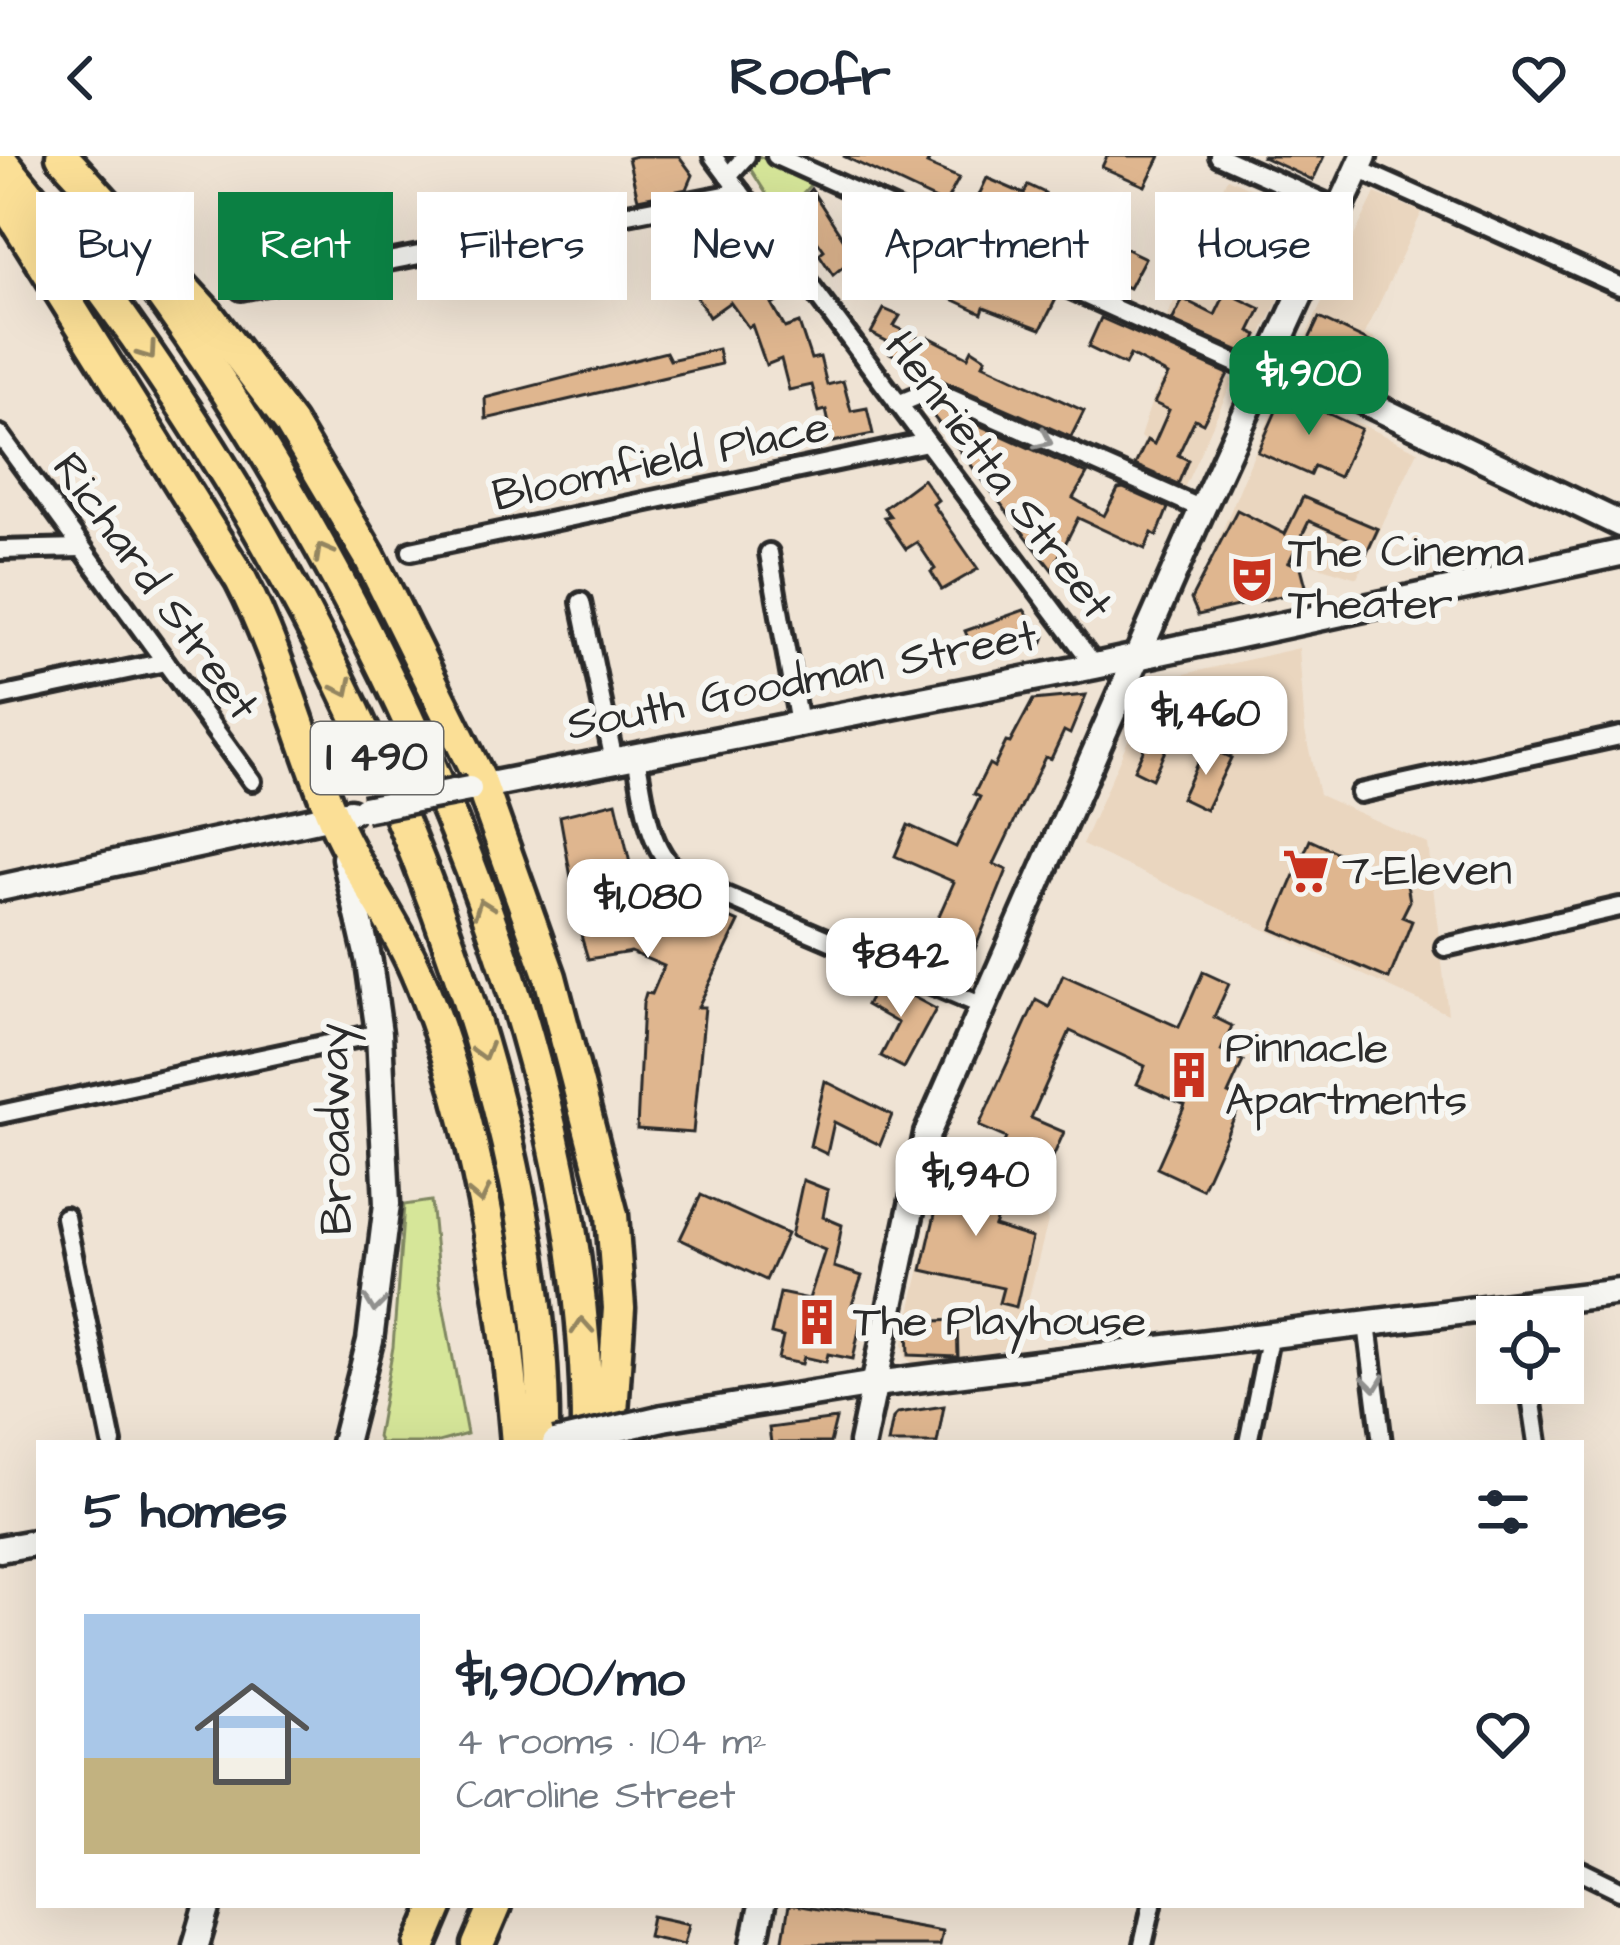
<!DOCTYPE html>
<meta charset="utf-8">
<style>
body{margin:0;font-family:"Architects Daughter",sans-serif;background:#f2f2f3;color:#1f2937;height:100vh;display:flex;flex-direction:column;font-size:45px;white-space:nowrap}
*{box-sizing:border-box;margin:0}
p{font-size:39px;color:#747a83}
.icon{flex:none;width:66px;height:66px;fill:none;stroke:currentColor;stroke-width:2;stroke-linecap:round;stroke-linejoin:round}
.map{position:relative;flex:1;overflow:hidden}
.panel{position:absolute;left:36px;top:1284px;width:1548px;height:468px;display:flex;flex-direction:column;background:#fff;border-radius:0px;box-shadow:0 12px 48px #0002}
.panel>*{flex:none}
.guide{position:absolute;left:36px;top:36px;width:1548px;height:108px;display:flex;gap:24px}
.tools{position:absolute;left:1476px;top:1140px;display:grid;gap:24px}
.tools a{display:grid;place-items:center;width:108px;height:108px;border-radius:0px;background:#fff;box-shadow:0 12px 48px #0002;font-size:60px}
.price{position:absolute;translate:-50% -102px;padding:0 27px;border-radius:24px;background:#fff;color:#222;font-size:39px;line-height:78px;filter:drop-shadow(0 3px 6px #0008)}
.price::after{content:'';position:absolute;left:50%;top:72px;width:36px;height:27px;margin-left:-18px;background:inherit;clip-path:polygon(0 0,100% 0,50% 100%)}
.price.selected{background:#0b8043;color:#fff}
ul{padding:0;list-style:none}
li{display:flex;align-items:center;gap:36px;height:300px;padding:0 48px}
li span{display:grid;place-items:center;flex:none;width:336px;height:240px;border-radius:0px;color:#555}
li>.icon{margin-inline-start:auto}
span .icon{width:144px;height:144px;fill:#fffc;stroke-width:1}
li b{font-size:51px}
h2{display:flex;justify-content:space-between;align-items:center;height:144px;padding:0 48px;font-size:51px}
.pill{padding:0 42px;border-radius:0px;background:#fff;box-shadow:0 12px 48px #0002;font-size:42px;line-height:108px}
.pill.selected{background:#0b8043;color:#fff}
header{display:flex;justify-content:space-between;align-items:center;height:156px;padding:0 48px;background:#fff;font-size:54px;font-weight:800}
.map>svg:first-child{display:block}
.built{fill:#ead6bf}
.green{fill:#d6e699;stroke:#808862;stroke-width:3}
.building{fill:#dfb68f;stroke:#2b2b2b;stroke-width:3}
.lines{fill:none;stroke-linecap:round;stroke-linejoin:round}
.street-casing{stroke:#2b2b2b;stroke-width:26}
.secondary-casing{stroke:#2b2b2b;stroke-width:33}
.highway-casing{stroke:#2b2b2b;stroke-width:39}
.street{stroke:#f6f6f2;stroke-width:16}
.secondary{stroke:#f6f6f2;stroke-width:24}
.highway{stroke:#fbdf96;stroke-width:30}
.secondary-bridge-casing{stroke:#2b2b2b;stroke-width:33;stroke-linecap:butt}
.secondary-bridge{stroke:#f6f6f2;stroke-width:24}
.oneway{stroke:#938560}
.oneway2{stroke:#90908e}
.labels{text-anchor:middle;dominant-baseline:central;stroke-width:12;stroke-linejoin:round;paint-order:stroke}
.shield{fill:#f6f6f2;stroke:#686867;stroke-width:3}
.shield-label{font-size:42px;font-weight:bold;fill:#2b2b2b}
.street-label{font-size:45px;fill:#2b2b2b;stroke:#f6f6f2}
.poi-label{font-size:45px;fill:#2b2b2b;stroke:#f6f6f2;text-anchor:start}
</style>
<header><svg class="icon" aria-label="back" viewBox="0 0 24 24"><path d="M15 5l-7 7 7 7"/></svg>Roofr<svg class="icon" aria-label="heart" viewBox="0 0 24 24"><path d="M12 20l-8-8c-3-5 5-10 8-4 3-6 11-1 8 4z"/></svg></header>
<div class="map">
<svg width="1620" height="1789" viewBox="0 0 1620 1789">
<rect width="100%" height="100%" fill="#efe3d4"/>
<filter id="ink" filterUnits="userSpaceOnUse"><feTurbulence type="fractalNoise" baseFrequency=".00833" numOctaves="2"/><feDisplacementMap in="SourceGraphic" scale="24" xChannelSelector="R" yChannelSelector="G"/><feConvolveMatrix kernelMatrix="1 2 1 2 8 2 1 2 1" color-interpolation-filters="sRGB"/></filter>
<g filter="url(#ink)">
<g class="built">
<path d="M1227,22L1307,58L1314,72L1247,208L1162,173Z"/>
<path d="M1375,37L1422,56L1365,178L1377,184L1355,226L1303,201L1300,192Z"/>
<path d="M1185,200L1233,224L1181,339L1129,316L1145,284L1140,281L1151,247L1161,225L1172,228Z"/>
<path d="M1286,233L1418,295L1357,422L1299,404L1258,410L1216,390L1280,236Z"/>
<path d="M1299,492L1305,575L1319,639L1428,688L1448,858L1082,689L1154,525Z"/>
<path d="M944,1006L1043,1051L1048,1065L1018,1184L996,1197L914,1208L906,1202L903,1187Z"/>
</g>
<g class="green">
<path d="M759,0L812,27L781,61L748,9Z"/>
<path d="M431,1045L439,1127L467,1278L435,1287H380L377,1281L393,1191L404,1049Z"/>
</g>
<g class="building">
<path d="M636,0H679L693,19L687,33L638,43L628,2Z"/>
<path d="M843,0H931L927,8L959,22L945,48Z"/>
<path d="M1107,0H1160L1145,30L1102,11Z"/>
<path d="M1261,0H1324L1313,24Z"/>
<path d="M987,22L1024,38L1028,29L1045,37L1039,51L1145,102L1129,132L970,58Z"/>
<path d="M811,33L855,101L833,119L819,98L824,94L794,52Z"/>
<path d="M1247,50L1270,63L1276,53L1312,72L1297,101L1237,70Z"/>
<path d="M875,60L927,85L909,122L858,95Z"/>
<path d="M723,66L782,143L772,149L785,172L799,167L811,203L820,201L827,229L843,225L851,255L867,252L873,278L833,286L826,254L819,256L812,229L789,234L781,203L766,209L752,169L748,171L730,146L709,161L673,102Z"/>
<path d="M1203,89L1232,103L1219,129L1191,115Z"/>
<path d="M950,101L1056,143L1041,173L984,151L982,157L935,135Z"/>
<path d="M1226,136L1261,153L1250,175L1258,179L1249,199L1172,165L1183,143L1215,159Z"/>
<path d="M884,153L900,160L894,170L926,185L929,181L968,201L972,193L986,202L983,208L1084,255L1071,281L950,228L890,197L894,189L871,177Z"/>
<path d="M1101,162L1228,218L1203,267L1195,263L1178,299L1188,304L1178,328L1135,309L1147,284L1154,288L1169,254L1154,247L1168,219L1130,199L1125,209L1088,191Z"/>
<path d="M1319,162L1372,187L1356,221L1303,196Z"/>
<path d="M718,193L721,208L486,263L485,242L666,196L670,204Z"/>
<path d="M1284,237L1361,273L1339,321L1314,310L1310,319L1258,296Z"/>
<path d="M932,248L1087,318L1073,342L1104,360L1118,333L1123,332L1168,352L1157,380L1152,377L1145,393L1078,362L1052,414L927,252Z"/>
<path d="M923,323L938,344L933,348L978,413L942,434L931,416L935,413L917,386L906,393L884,361L890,360L884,352Z"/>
<path d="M1303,341L1378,373L1366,399L1347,389L1350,383L1309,365L1289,406L1301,411L1307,434L1198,459L1191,443L1237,354L1285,378Z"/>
<path d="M1024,454L1045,480L1041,491L977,503L965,475Z"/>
<path d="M1086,539L1070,578L1064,575L1051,603L1045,601L994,708L1007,714L961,827L910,805L926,770L933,773L954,726L895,700L908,669L956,691L980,641L974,638L989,608L994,611L1006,586L1010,587L1033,544Z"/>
<path d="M1164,549L1182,558L1152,623L1134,614Z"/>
<path d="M1205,590L1231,602L1206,654L1181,642Z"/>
<path d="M616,646L637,738L670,753L674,746L713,763L716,756L739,766L698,851H705L693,977L637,973L643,847L646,837L652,838L664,810L631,796L588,803L582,783L560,660Z"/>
<path d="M1310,684L1407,729L1410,745L1402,761L1412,765L1389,823L1272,773Z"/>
<path d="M1203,816L1229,828L1214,861L1232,870L1221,895L1243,905L1228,938L1242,944L1202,1033L1157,1012L1185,949L1137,928L1145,910L1070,875L1031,962L1064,976L1044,1021L998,1000L1006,982L979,970L1036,844L1049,851L1063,819L1179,871Z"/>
<path d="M880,823L936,853L904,912L881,900L898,867L866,849Z"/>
<path d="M825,925L892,959L880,989L834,966L827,998L810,990Z"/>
<path d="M945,1015L1006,1038L994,1070L1032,1082L1016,1151L999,1147L1003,1132L922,1114Z"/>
<path d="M803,1024L828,1034L823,1061L842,1069L834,1111L862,1120L851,1151L863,1154L853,1203L828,1198L826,1206L804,1201L802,1208L778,1203L783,1181L771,1178L780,1137L809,1143L825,1094L791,1080Z"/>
<path d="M701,1039L787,1078L766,1124L680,1083Z"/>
<path d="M957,1164L958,1201L909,1199L908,1172L935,1171V1165Z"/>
<path d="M944,1250L937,1287H888L893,1262L898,1257Z"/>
<path d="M836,1263L830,1287H771L769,1272Z"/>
<path d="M789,1749H795L942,1775L939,1789H782Z"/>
<path d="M652,1760L689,1768L684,1788L648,1780Z"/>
</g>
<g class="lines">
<defs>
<g id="street">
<path d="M713,0L1095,510"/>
<path d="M776,0L1262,219"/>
<path d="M1219,0L1339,53"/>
<path d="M1358,13L1620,130"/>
<path d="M728,20L746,0"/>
<path d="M241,134L740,36"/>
<path d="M898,248L932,234L1202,353"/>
<path d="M0,279L252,625"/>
<path d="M0,394L81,392"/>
<path d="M411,395L927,286"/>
<path d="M769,397L799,568"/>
<path d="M581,446L614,605"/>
<path d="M0,541L165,506"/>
<path d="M636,600C645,645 646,695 685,723L983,850"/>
<path d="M1360,637L1620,580"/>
<path d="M1445,791L1620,751"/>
<path d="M0,958L379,877"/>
<path d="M65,1061L112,1287"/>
<path d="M1367,1168L1382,1287"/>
<path d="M1529,1227L1538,1287"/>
<path d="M1248,1287L1270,1178"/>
<path d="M1581,1715L1620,1734"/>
<path d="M1143,1789L1152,1749"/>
</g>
<g id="secondary">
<path d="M1271,201L1620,368"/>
<path d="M469,633L1095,510L1620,397"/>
<path d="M0,732L350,656"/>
<path d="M663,1262L875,1228L1620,1136"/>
<path d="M344,1287L370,1185L387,1048L379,877L369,806L345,702"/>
<path d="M862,1287L927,978L1202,353L1364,0"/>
<path d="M0,1393L39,1386"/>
<path d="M196,1789L208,1749"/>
<path d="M754,1789L762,1749"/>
</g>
<g id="highway">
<path d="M62,0L208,159L290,267L369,400L479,622L550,821L612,1059L619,1152L610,1287"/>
<path d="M0,3C201,246 358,515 458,814C509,966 545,1126 543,1287"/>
<path d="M0,39L241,424C279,497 299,578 330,654C352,710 392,759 416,815C474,948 506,1142 517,1287"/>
<path d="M130,96C369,417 591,879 587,1287"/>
<path d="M421,1789L438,1749"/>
<path d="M478,1789L495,1749"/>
</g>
</defs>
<use href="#street" class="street-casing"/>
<use href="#secondary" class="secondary-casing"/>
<use href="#highway" class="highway-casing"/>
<use href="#street" class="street"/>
<use href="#secondary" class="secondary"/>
<use href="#highway" class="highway"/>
<defs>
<g id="secondary-bridge">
<path d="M364,653L469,633"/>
<path d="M555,1287L663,1262"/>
</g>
</defs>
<use href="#secondary-bridge" class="secondary-bridge-casing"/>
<use href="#secondary-bridge" class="secondary-bridge"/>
</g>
<defs><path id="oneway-chevron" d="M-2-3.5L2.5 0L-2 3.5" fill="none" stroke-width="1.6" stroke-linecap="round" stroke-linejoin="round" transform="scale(3)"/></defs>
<g class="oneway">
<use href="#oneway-chevron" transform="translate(148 196) rotate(55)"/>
<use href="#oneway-chevron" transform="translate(323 396) rotate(-119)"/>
<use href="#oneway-chevron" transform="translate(344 532) rotate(64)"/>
<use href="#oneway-chevron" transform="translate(483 751) rotate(-110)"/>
<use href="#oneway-chevron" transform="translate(483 896) rotate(74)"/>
<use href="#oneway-chevron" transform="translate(480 1039) rotate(78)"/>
<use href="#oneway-chevron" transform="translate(582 1170) rotate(-94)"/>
</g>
<g class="oneway2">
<use href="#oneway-chevron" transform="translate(1044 284) rotate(24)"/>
<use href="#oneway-chevron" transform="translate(375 1148) rotate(97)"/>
<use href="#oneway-chevron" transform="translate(1374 1227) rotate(83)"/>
</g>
</g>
<defs>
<symbol id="theatre-bare" viewBox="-9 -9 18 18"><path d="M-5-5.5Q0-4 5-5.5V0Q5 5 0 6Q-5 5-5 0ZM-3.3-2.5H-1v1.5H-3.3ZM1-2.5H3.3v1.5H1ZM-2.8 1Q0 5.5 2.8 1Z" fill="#c8321e" stroke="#f6f6f2" stroke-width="2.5" paint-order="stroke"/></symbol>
<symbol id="supermarket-bare" viewBox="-9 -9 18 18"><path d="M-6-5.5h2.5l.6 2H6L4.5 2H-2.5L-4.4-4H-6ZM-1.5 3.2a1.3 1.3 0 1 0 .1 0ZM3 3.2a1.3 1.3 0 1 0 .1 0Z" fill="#c8321e" stroke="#f6f6f2" stroke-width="2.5" paint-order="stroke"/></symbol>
<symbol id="building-bare" viewBox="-9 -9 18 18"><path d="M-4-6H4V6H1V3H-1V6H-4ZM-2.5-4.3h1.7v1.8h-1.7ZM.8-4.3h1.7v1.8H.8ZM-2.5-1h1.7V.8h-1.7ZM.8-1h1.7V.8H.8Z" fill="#c8321e" stroke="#f6f6f2" stroke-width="2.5" paint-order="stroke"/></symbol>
</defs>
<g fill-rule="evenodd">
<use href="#theatre-bare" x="1219" y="390" width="66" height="66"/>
<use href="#supermarket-bare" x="1273" y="682" width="66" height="66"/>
<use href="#building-bare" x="1156" y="886" width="66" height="66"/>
<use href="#building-bare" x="784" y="1133" width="66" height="66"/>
</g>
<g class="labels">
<rect class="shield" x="311" y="566" width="132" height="72" rx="9"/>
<g class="shield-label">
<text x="377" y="602">I 490</text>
</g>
<g class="street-label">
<text transform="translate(661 306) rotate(-12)">Bloomfield Place</text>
<text transform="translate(998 320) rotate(53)">Henrietta Street</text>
<text transform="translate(155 431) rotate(54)">Richard Street</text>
<text transform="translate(802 525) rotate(-11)">South Goodman Street</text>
<text transform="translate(336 973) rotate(-91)">Broadway</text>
</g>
<g class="poi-label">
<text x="1288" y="397">The Cinema<tspan x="1288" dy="52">Theater</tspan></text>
<text x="1342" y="715">7-Eleven</text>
<text x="1225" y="893">Pinnacle<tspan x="1225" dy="52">Apartments</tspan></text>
<text x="853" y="1166">The Playhouse</text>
</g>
</g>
</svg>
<div class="tools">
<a><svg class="icon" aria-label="locate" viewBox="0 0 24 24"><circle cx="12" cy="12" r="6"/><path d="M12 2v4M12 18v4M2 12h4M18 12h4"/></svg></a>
</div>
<b class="price selected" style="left:1309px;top:282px">$1,900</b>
<b class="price" style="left:1206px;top:622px">$1,460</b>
<b class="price" style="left:648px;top:805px">$1,080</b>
<b class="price" style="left:901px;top:864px">$842</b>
<b class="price" style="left:976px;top:1083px">$1,940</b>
<div class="guide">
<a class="pill">Buy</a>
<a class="pill selected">Rent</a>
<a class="pill">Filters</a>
<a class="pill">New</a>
<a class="pill">Apartment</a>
<a class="pill">House</a>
</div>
<section class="panel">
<h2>5 homes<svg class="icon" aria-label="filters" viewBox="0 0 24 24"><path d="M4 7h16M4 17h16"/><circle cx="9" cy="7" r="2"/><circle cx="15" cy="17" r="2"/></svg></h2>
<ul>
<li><span style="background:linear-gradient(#a9c7e8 60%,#c2b280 0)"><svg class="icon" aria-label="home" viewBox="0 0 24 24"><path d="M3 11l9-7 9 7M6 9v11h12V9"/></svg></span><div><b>$1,900/mo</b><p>4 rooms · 104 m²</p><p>Caroline Street</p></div><svg class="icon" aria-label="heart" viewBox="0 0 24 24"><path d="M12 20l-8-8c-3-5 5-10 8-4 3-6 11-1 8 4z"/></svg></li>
</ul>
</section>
</div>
